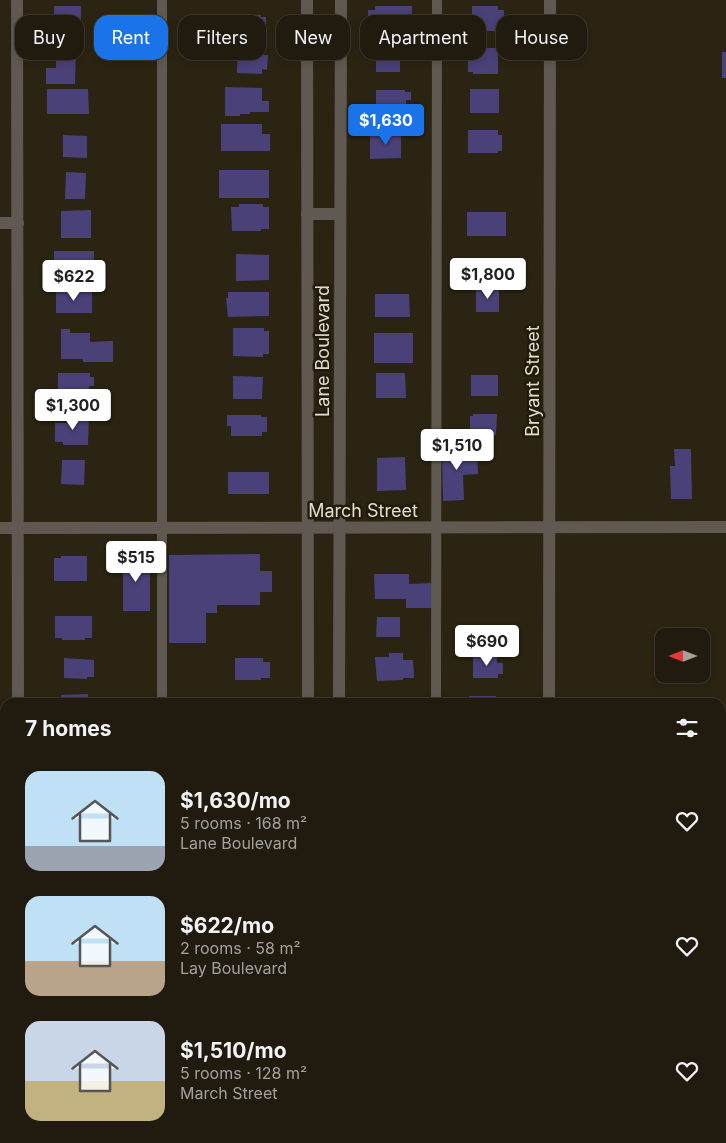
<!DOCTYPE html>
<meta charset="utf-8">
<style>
body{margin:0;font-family:Inter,sans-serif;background:#282417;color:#f1f3f6;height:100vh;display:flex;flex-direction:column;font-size:19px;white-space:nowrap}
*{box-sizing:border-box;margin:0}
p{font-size:16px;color:#a2a19e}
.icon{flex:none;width:28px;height:28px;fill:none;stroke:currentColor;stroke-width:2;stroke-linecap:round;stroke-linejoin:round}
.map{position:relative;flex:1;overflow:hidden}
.panel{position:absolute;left:0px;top:698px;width:726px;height:446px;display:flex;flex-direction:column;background:#201b0e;border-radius:15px 15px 0 0;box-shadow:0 2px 8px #0003,0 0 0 1px #3d392e}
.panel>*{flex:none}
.top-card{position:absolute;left:15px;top:15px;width:696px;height:45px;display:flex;gap:10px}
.needle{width:32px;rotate:270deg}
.fabs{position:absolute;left:655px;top:628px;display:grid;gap:10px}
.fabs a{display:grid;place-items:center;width:55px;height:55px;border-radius:10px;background:#201b0e;box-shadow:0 2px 8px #0003,0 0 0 1px #3d392e;font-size:25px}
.price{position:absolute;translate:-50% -42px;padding:0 11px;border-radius:5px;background:#fff;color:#222;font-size:16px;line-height:32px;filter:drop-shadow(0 1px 2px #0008)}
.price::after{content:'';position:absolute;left:50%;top:30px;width:15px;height:11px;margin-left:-8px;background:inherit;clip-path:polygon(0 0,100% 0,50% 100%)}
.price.active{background:#1a73e8;color:#fff}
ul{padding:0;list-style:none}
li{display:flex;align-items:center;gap:15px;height:125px;padding:0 25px}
li span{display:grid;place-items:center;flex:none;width:140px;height:100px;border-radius:15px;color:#555}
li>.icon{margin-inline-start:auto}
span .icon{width:60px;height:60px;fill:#fffc;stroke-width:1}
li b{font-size:21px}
h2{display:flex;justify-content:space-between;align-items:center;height:60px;padding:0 25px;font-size:21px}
.pill{padding:0 18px;border-radius:15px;background:#201b0e;box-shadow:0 2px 8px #0003,0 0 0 1px #3d392e;font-size:18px;line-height:45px}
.pill.active{background:#1a73e8;color:#fff}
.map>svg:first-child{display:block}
.building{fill:#4a4178}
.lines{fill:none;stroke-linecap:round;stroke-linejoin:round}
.lane{stroke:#5f5952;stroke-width:10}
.street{stroke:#5f5952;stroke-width:12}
.labels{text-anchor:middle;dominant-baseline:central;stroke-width:5;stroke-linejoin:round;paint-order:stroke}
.street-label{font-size:18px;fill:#e1dcd2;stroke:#211b0a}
</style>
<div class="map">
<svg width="726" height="1143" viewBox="0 0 726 1143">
<rect width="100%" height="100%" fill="#2b2413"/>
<g class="building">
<rect x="54" y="6" width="27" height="25"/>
<path d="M375,6H412V33H375V30H368V10H375Z"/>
<path d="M472,6H498V10H504V29H498V31H472Z"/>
<path d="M236,14L261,15V17H266V37L235,36Z"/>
<path d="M238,47L263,48V55H268L267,70L262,69V74L237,73Z"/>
<rect x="376" y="48" width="24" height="24"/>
<path d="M473,48H498V74H473V72H468V51H473Z"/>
<path d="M56,50H76L75,84H46V68H56Z"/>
<rect x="722" y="52" width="4" height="26"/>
<path d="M225,87L262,88V101H269V112H250V114H240V116H225Z"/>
<path d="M47,89H88L89,114H47Z"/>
<rect x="470" y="89" width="29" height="24"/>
<path d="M376,90H405V92H411V100H406V115H376Z"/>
<path d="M221,124H262V134H270V151H221Z"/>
<path d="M468,130H498V135H502V151H498V153H468Z"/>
<path d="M401,133V158L370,159V134Z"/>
<path d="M63,135L87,136V158L63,157Z"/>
<rect x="219" y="170" width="50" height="28"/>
<path d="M66,172L86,173L85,199H65Z"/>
<path d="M239,204H263V207H269V229H261V231H232L231,207H239Z"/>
<path d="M91,210V238H61V211Z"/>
<rect x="467" y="212" width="39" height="24"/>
<path d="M54,251H94V276L54,275Z"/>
<path d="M236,254L269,255V280L236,281Z"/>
<rect x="476" y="288" width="23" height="24"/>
<rect x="56" y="290" width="36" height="23"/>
<path d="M228,292H269V316L228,317L226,298H228Z"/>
<path d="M375,294H409L410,317H375Z"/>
<path d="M233,328H264V331H269V354H263V357L233,356Z"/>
<path d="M61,329H70V333H90V342L113,341V362H83V359H61Z"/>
<rect x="374" y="333" width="39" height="30"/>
<path d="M58,373H90V377H94V386H89V393H58Z"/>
<path d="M376,373H405L406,398H376Z"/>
<rect x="471" y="375" width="27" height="21"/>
<path d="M233,376L263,377L262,399H233Z"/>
<path d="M71,414L89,415L88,445H63V442H55V423H71Z"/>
<path d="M473,414H497L496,435H474V433H470V416H473Z"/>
<path d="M227,415H261V417H267V432H262V436H231V426H227Z"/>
<path d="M442,448H477L478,474L463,475L464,500L443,501Z"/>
<path d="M674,449H691L692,499H671L670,466H675Z"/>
<path d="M405,457L406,490L377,491V458Z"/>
<path d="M62,460H85L84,485L61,484Z"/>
<rect x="228" y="472" width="41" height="22"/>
<path d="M260,554V571H272V592H260V605H217V613H206V643H169V555Z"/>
<rect x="123" y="555" width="27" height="56"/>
<path d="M61,556H87V581H54V558H61Z"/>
<path d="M374,574H409V584L432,583V608H406V599H375Z"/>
<path d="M55,616H92V638H85V640H62V638H55Z"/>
<path d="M377,617H400V637H376Z"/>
<path d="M389,653H403V660H413L414,678H403V680L377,681L375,657H389Z"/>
<path d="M473,655H497V663H503V674H498V678H473Z"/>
<path d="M64,658L94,660V677H87V679L64,678Z"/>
<path d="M235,658H263V662H270V678H261V680H235Z"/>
<path d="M88,694V702H61V695Z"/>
<rect x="469" y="696" width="27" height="6"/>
<path d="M234,699L261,700V702H234Z"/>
<rect x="723" y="776" width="3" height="26"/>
<rect x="721" y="900" width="5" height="29"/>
</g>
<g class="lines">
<g class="lane">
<path d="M162,702V0"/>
<path d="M436,702L437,0"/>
<path d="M161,1139V1143"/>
</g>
<g class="street">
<path d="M17,0L18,702"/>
<path d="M307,0L308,702"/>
<path d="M307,214H340"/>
<path d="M0,223H18"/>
<path d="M0,528L726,527"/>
<path d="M339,702L341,0"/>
<path d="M549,702L550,0"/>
<path d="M0,824H5"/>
<path d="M721,1133L726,1132"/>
<path d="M0,1134H5"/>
<path d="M17,1139V1143"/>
<path d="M339,1139V1143"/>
<path d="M550,1139V1143"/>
<path d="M308,1143V1139"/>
</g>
</g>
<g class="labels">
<g class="street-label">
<text transform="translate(322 351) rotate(-90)">Lane Boulevard</text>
<text transform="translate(532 381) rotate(-90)">Bryant Street</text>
<text x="363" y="510">March Street</text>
</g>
</g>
</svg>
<div class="fabs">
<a><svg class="needle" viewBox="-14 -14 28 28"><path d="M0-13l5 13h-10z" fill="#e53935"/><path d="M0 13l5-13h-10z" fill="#a2a19e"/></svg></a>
</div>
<b class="price active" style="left:386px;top:146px">$1,630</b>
<b class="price" style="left:488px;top:300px">$1,800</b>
<b class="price" style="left:74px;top:302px">$622</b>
<b class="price" style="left:73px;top:431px">$1,300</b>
<b class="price" style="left:457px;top:471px">$1,510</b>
<b class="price" style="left:136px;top:583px">$515</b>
<b class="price" style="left:487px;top:667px">$690</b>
<div class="top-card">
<a class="pill">Buy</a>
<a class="pill active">Rent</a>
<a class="pill">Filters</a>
<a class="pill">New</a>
<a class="pill">Apartment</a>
<a class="pill">House</a>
</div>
<section class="panel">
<h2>7 homes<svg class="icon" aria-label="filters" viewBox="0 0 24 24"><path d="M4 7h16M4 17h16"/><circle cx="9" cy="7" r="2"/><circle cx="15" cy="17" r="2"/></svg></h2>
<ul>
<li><span style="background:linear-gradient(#bfe0f5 75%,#9aa5b1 0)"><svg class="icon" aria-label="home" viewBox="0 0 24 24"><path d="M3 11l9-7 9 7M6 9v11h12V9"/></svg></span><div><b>$1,630/mo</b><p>5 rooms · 168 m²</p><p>Lane Boulevard</p></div><svg class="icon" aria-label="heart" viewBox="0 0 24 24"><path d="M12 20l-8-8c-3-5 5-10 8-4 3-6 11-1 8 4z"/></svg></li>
<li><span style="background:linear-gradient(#bfe0f5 65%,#b9a48a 0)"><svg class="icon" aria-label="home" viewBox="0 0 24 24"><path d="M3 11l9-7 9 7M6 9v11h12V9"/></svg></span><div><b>$622/mo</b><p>2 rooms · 58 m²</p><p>Lay Boulevard</p></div><svg class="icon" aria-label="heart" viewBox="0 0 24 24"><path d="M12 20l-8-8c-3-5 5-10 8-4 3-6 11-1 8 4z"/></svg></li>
<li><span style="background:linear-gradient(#c9d6e8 60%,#c2b280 0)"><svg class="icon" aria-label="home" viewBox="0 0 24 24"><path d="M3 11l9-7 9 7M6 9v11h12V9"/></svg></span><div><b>$1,510/mo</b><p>5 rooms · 128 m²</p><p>March Street</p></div><svg class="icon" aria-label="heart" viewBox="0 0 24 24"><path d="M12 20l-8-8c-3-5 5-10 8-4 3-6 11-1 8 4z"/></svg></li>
</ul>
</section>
</div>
